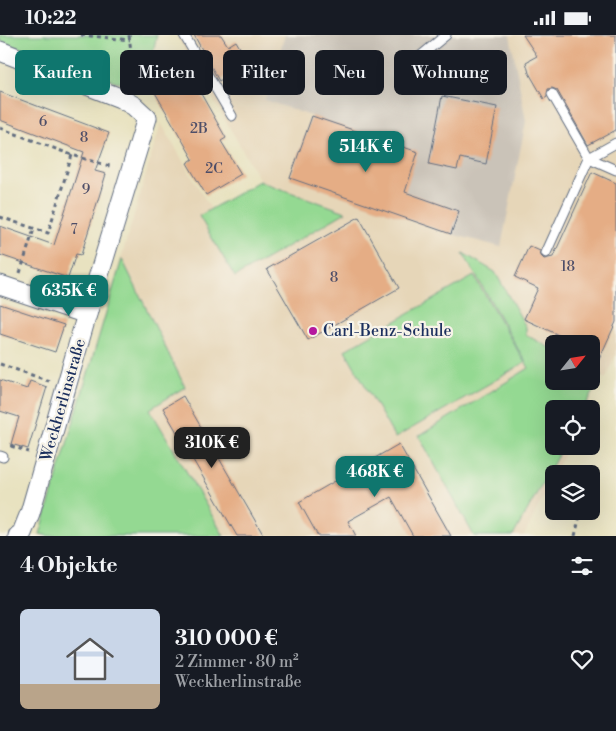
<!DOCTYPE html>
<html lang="de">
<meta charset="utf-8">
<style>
body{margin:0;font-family:"Libre Bodoni",serif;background:#242831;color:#f1f3f6;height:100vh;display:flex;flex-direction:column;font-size:19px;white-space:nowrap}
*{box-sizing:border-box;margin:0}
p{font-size:16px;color:#9ea1a6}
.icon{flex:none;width:28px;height:28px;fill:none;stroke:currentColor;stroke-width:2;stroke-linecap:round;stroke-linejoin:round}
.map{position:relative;height:501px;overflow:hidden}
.drawer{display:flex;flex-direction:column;background:#171b24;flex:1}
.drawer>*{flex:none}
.top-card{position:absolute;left:15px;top:15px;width:586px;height:45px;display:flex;gap:10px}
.needle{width:32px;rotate:60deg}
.tools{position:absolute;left:545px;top:300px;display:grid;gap:10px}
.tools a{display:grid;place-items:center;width:55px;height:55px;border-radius:8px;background:#171b24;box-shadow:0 5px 20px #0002;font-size:25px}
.price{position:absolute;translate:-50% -42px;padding:0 11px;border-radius:10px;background:#0f766e;color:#fff;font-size:16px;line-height:32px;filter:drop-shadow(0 1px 2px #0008)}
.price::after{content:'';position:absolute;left:50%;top:30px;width:15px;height:11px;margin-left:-8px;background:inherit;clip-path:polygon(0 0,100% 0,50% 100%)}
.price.active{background:#222;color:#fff}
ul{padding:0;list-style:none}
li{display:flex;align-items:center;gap:15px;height:125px;padding:0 20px}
li span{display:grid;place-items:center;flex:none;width:140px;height:100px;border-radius:8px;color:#555}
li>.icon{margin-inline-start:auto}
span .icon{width:60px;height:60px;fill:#fffc;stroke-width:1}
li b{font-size:21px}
h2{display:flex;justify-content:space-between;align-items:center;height:60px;padding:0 20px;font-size:21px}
.pill{padding:0 18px;border-radius:8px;background:#171b24;box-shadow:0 5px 20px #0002;font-size:18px;line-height:45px}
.pill.active{background:#0f766e;color:#fff}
.status{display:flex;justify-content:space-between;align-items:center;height:35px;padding:0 25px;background:#171b24;direction:ltr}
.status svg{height:14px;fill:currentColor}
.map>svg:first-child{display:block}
.built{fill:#e6d6b8;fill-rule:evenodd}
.industrial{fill:#cac3b8}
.green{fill:#94d992;stroke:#588478}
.building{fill:#e5ad85}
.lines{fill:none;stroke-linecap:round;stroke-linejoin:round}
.service-casing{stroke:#636e80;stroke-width:11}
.minor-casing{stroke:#636e80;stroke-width:21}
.path{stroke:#636e80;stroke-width:3;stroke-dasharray:4 4;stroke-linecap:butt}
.service{stroke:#fff;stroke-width:9}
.minor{stroke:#fff;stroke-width:19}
.poi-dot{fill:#b5179e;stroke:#f7f3e8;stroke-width:2}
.labels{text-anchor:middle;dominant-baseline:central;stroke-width:4.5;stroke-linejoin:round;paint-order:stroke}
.number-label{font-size:14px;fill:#4e4e68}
.poi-label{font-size:16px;fill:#1b2f5e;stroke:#f7f3e8;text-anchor:start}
.street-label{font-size:16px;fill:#1b2f5e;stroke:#f7f3e8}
</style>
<div class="status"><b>10:22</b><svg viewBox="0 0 49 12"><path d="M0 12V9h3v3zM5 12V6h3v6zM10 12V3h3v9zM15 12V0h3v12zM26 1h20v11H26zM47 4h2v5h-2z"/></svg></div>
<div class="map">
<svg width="616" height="501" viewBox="0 0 616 501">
<rect width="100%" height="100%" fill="#f7f3e8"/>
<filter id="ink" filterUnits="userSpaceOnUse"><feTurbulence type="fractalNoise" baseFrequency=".02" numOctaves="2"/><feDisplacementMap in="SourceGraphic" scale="10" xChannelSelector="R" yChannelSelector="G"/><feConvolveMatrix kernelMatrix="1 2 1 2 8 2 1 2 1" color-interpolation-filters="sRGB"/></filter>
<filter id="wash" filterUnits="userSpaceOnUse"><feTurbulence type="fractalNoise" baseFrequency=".0096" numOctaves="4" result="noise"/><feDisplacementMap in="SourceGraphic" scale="20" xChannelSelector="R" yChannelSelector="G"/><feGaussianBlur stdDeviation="1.12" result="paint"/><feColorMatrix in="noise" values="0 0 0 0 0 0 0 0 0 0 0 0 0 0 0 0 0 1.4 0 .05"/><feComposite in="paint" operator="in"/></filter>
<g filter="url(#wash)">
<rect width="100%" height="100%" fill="#e8e2c0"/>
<path class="built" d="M176,0H616V319L606,343L602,341L586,374H554V411H568L524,501H48L40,499L161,88L212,176L261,147ZM554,309H591V346H554Z"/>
<path class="industrial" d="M285,0H510L526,86L501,212L451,199L290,143L311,81L265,65Z"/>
<g class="green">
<path d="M0,0H157L146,49L126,50L0,6Z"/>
<path d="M259,146L346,177L235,242L199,181Z"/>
<path d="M463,218L495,237L526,292V300L554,315V346H591V335L602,340L584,374H554V411H563L513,501H474L419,401L529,333Z"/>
<path d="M122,224L185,352L150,374L224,501H48L40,499Z"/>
<path d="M474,241L525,328L395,403L345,315Z"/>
</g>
<g id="blocks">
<g class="building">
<path d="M194,0H221L228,11L236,6L249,28L219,46Z"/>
<path d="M523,0H616V95L588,110L557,55L552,53L548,54L547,62L544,64L529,38L526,27L537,21Z"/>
<path d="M191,23L208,52L200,57L226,103L221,106L241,139L206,160L187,128L193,124L149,47Z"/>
<path d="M0,57L109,98L95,136L106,139L81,220L76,219L68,243L0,220V191L54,210L84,117L0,85Z"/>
<path d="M442,61L497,72L486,129L460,123L457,135L429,129Z"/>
<path d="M312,81L418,117L405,157L459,176L451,199L290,143Z"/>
<path d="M592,137L616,148V287L591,342V309H578L524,284L538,253L515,242L529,211L540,216L541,221L544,224L553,222Z"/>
<path d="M359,182L399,253L308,305L267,234Z"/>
<path d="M0,269L64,290L55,317L0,299Z"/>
<path d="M0,345L27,354L30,346L47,352L28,414L11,409L19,382L0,376Z"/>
<path d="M183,361L264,501H237L163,373Z"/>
<path d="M399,409L451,501H413L391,462L348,486L356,501H318L299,467Z"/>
</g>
</g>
</g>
<g filter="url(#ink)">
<use href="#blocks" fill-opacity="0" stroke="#636e80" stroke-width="1"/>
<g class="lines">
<defs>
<g id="service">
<path d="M184,0L232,81"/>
<path d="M406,33L446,0"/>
<path d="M552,59L589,123L616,135"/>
<path d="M546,218L589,123L616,108"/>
<path d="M0,421L3,422"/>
</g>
<g id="minor">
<path d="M0,16L120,63L134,71L147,83L87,279L30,478L22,498L18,501"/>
<path d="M0,250L87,279"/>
</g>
</defs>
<use href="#service" class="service-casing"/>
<use href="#minor" class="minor-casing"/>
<g class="path">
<path d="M81,0L130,5"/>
<path d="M129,0L135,51"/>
<path d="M0,93L72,120L113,132"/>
<path d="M0,182L48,198L72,120"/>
<path d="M20,238L34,194"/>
<path d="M0,329L49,346"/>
<path d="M11,411L29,417"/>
<path d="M575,501L581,476"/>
</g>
<use href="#service" class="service"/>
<use href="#minor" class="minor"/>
</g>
</g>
<circle class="poi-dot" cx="313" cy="296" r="5"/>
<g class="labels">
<g class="number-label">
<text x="43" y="87">6</text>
<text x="199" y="94">2B</text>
<text x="84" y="103">8</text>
<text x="214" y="134">2C</text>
<text x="86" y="155">9</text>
<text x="74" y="195">7</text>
<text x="568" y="232">18</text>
<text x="334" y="243">8</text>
</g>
<g class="poi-label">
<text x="323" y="296">Carl-Benz-Schule</text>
</g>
<g class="street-label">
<text transform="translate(63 365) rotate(-74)">Weckherlinstraße</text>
</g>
</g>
</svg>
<div class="tools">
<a><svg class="needle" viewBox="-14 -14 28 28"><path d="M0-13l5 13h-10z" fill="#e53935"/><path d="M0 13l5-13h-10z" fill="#9ea1a6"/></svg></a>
<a><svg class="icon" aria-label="locate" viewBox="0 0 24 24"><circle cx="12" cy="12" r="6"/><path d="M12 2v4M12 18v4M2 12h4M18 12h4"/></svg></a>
<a><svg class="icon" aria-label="layers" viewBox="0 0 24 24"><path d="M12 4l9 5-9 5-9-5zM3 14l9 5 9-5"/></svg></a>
</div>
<b class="price" style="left:366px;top:138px">514K €</b>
<b class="price" style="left:69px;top:282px">635K €</b>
<b class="price active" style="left:212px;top:434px">310K €</b>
<b class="price" style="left:375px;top:463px">468K €</b>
<div class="top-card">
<a class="pill active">Kaufen</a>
<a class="pill">Mieten</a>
<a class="pill">Filter</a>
<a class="pill">Neu</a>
<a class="pill">Wohnung</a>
</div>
</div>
<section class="drawer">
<h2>4 Objekte<svg class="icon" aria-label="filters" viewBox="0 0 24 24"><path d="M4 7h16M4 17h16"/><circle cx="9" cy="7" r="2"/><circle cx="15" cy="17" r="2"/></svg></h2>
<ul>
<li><span style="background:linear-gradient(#c9d6e8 75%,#b9a48a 0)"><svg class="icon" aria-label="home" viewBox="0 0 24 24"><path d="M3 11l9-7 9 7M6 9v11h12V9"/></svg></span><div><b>310 000 €</b><p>2 Zimmer · 80 m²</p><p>Weckherlinstraße</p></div><svg class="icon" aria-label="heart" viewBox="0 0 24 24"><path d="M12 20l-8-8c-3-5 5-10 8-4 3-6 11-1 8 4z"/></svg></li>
</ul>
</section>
